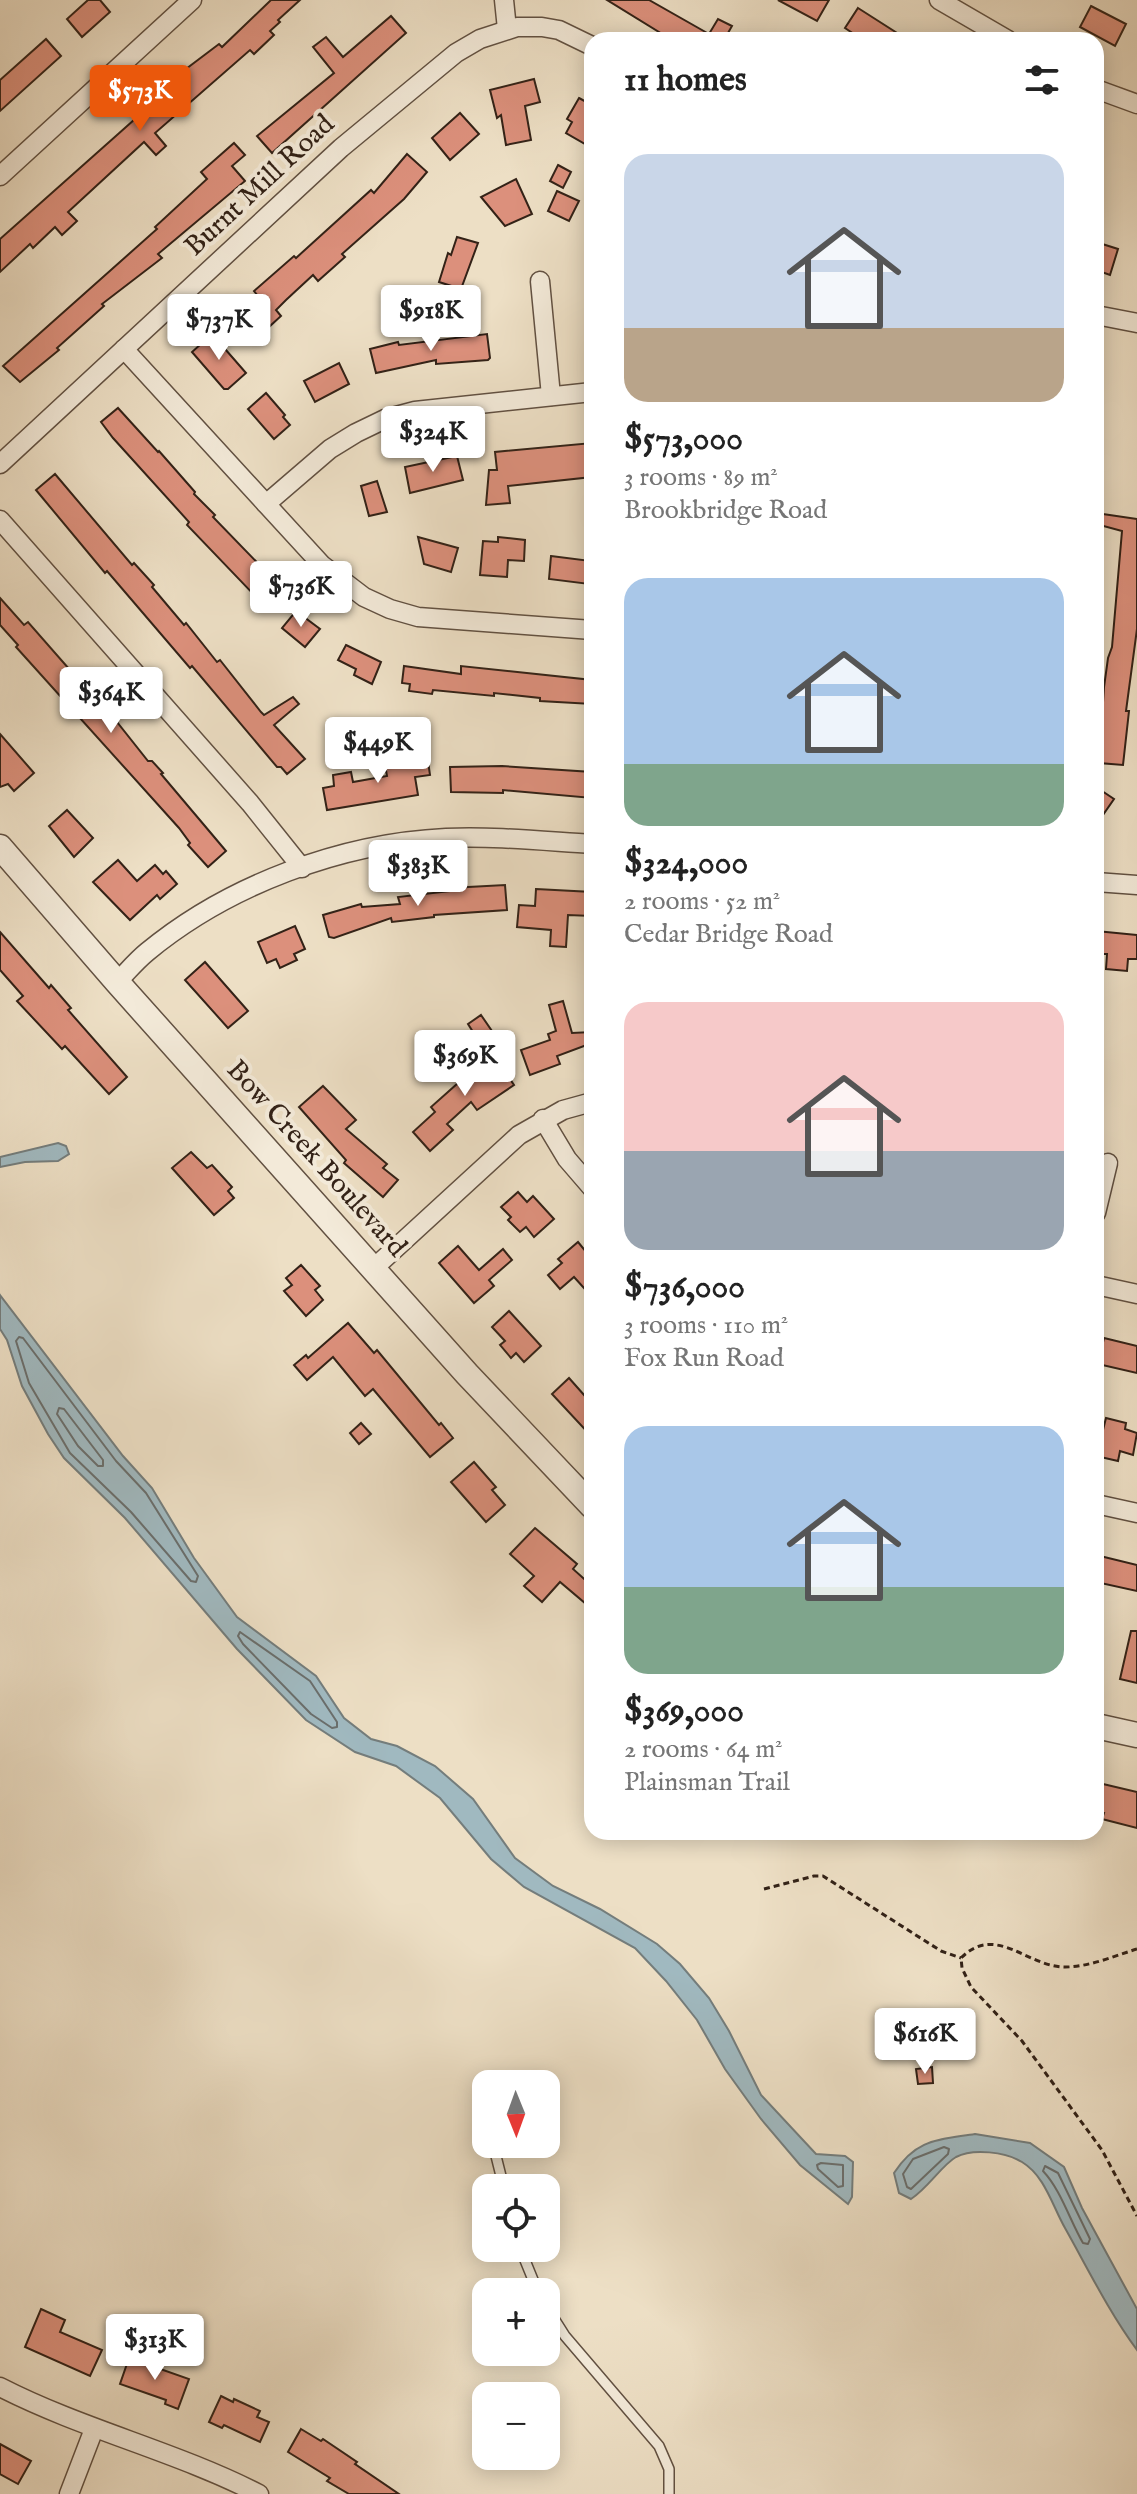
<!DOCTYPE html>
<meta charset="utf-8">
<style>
body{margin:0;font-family:"IM FELL English",serif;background:#f2f2f2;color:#222;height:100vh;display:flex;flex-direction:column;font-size:30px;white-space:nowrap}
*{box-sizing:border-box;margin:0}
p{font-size:26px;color:#767676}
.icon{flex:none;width:44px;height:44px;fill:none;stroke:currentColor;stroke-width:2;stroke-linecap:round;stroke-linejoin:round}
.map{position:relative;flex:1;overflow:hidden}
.panel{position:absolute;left:584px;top:32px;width:520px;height:1808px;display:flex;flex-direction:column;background:#fff;border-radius:24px;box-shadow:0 4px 20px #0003}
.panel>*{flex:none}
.needle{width:52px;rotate:179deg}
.fabs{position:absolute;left:472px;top:2070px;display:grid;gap:16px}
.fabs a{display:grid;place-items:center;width:88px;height:88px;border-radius:16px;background:#fff;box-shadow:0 4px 20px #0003;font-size:40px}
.price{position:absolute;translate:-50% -68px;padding:0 18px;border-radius:8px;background:#fff;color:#222;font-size:26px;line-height:52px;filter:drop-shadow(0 2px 4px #0008)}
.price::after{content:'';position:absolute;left:50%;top:48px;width:24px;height:18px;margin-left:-12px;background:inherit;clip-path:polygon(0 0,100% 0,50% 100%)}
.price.selected{background:#ea580c;color:#fff}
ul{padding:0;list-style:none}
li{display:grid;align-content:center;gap:16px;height:424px;padding:0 40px}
li span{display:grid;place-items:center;height:248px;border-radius:24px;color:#555}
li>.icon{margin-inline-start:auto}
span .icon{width:144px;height:144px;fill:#fffc;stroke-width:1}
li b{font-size:34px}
h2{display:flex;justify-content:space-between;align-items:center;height:96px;padding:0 40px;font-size:34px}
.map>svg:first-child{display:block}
.water{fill:#a0b9c0;stroke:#747d7c;stroke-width:2}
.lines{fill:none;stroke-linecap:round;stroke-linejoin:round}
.shore{stroke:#6a6e6c;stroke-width:2}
.building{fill:#dc907c;stroke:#332217;stroke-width:2}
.service-casing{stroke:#625142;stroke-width:12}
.minor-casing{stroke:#625142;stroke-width:21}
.tertiary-casing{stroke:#625142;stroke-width:27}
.path{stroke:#332217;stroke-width:3;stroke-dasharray:6 4;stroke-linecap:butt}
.service{stroke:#f3ead9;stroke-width:9}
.minor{stroke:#f3ead9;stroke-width:18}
.tertiary{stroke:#f3ead9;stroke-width:24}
.labels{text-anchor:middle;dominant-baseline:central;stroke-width:8;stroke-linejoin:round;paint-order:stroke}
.street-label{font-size:28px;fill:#332217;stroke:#f3ead9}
</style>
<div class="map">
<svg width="1137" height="2494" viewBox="0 0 1137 2494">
<rect width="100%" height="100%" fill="#eddfc5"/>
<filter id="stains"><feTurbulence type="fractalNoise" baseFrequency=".0025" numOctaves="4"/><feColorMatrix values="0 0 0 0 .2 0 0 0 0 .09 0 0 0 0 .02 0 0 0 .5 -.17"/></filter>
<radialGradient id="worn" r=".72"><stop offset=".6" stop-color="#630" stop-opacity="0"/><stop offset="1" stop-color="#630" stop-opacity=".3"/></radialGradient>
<g class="water">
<path d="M58,1143L66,1146L69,1154L58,1161L25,1162L0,1167V1157Z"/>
<path d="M0,1295L123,1456L152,1488L194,1558L237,1617L316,1676L344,1718L371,1739L397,1746L435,1766L473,1799L515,1858L553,1886L600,1909L657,1944L680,1964L709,1998L729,2031L761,2095L816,2154L845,2156L853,2162L852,2197L848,2204L800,2165L761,2119L725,2069L697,2020L666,1981L635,1948L524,1887L491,1859L440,1798L396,1766L355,1752L306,1720L237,1649L125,1518L64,1458L48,1434L22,1386L7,1340L0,1329Z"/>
<path d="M975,2134L1030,2143L1064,2167L1082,2208L1137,2309V2350C1109,2312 1088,2269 1065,2228C1052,2205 1045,2176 1022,2162C1006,2152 973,2148 956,2157C942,2165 928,2188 911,2199L899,2193L894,2173C916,2139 937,2140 975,2134Z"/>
</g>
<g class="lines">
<g class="shore">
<path d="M19,1337L23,1338L116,1461L146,1493L198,1576L196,1582L191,1581L131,1512L70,1453L29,1383L16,1341Z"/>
<path d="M59,1408L64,1409L103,1460V1466H98L78,1446L57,1414Z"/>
<path d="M240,1632L310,1681L337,1722V1727L332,1728L311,1714L243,1644L238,1636Z"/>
<path d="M944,2147L949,2149L948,2154L911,2189L907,2187L903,2174L913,2159Z"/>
<path d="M821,2163L843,2165V2186L838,2187L818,2169L817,2165Z"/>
<path d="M1045,2166L1058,2173L1090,2239L1088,2244L1083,2243C1070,2221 1061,2190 1043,2171Z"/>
</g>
</g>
<g class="building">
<path d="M88,0H100L110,12L82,37L67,19Z"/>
<path d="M271,0H300L278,20L280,22L270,31L274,35L254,54L250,50L155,133L166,146L156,155L144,142L68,212L77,221L62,235L55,227L33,248L30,244L0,272V239L135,119L178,78V75L219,44L222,47Z"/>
<path d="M607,0H649L709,34L718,19L732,26L724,40H672Z"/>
<path d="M778,0H829L817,21Z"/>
<path d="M1091,6L1126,24L1115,46L1080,27Z"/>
<path d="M858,8L908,40H863L845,28Z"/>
<path d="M391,16L406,33L272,153L257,136L334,73L313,47L326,37L343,57Z"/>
<path d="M46,39L61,56L0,111V80Z"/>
<path d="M534,79L540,102L525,106L531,140L506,145L501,115L497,118L490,90Z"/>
<path d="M579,98L592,105V148L566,133L572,122L567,119Z"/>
<path d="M460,113L479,134L450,160L432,138Z"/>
<path d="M234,143L245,155L232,166L245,181L158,254L162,258L102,304L104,306L57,348L59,350L20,382L3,366L157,229L155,227L207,179L201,172Z"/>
<path d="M407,154L427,172L404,199L342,254L345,257L318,281L313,275L286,300L276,310L281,316L270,326L263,319L255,326L239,309L258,296L254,291L294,256L296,258L371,190L374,193Z"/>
<path d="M558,165L571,172L563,188L550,181Z"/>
<path d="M516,179L532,214L505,226L481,197Z"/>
<path d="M557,191L579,201L569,221L548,211Z"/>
<path d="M457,237L478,243L461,289L439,282L448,253L451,255Z"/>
<path d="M1096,242L1118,249L1110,275L1096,270Z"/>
<path d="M212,334L246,373L228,389H224L192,352Z"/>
<path d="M487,334L490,358L488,360L436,364V360L376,373L370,349L398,342L399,345Z"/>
<path d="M339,363L349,384L315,402L304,381Z"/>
<path d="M266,393L285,415L283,417L290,425L274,439L248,409Z"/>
<path d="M118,408L158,452L159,451L195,492L194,494L215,515L213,517L278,584L260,601L187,525L189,522L113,438L101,422Z"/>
<path d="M592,443V477L508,486L510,503L486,505L489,470H497L495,452Z"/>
<path d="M457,456L463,480L410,493L405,467Z"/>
<path d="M55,474L132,565L134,563L154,585L152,587L184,625L186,623L217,662L220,660L261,712L264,715L293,697L299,704L274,725L305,759L287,774L281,767H277L192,666L190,668L107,571L105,573L36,490Z"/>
<path d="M377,481L387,512L369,516L361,486Z"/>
<path d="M1096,513L1137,519V629L1126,711H1129L1123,765L1099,763L1104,687L1108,658L1112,647L1122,531L1096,524Z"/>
<path d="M418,537L458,548L451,572L424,564Z"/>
<path d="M498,537L525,540L524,561L508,560L507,577L480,575L483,541L498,542Z"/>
<path d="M551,556L591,561L589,584L549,579Z"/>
<path d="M0,598L24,625L28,622L77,678L75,680L111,719L113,717L148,761H152L163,773L161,774L226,851L208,867L188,845L190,843L179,828L16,647L18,645L0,625Z"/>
<path d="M296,611L320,629L305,647L282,628Z"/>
<path d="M346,645L381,662L372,684L354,675L356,669L338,660Z"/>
<path d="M404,666L461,674V666L592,680V704L540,701V698L494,693V696L433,690L432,694L409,691L410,684L402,683Z"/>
<path d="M0,734L34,773L14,791L8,784L0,787Z"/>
<path d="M427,754L430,775L415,777L418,795L327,810L323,788L334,786L333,775L351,772L353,782L387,776L385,765L412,760V756Z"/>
<path d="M502,766L592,772V798L503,790V793L451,792L450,767Z"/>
<path d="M1096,787L1114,799L1096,825Z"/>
<path d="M67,810L93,838L74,857L49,826Z"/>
<path d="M118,860L137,881L155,865L163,874L166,871L177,884L160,899L157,895L130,920L93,882Z"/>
<path d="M505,885L507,910L434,915V917L392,922L391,918L334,938L329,937L323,915L361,904L362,907L400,904L398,897L451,891L450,888Z"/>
<path d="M536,889L592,892V916L568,915L566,947L550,946L551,930L517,927L519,905L535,906Z"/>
<path d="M295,926L305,949L294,954L297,960L280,968L276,959L267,963L258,942Z"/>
<path d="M1096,931L1137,935V959H1128L1127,971L1106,969L1107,954H1096Z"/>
<path d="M0,932L49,988L51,985L71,1008L68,1010L127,1077L109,1094L65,1046L62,1049L17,1001L23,996L0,970Z"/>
<path d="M205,962L248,1011L228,1028L185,980Z"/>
<path d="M563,1001L572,1033L592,1032V1043L557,1056L560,1064L530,1075L521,1050L550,1040L548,1034L556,1031L549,1005Z"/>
<path d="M481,1015L494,1034L480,1043L468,1024Z"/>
<path d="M491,1051L514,1085L477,1110L471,1102L447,1124L453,1130L430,1151L413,1132L435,1112L431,1107L458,1083L454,1077Z"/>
<path d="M323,1086L356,1120L346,1129L387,1164L383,1168L398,1180L383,1197L344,1163L346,1160L299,1107Z"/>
<path d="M191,1152L207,1168L212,1165L232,1187L228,1191L234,1198L214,1215L172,1168Z"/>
<path d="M518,1192L527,1202L533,1196L554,1219L534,1237L526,1227L520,1232L508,1220L511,1217L501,1207Z"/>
<path d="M578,1242L592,1259V1297L574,1277L560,1289L548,1275L562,1263L558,1259Z"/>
<path d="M458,1246L479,1270L503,1249L512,1260L489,1280L494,1286L474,1303L439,1263Z"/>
<path d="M301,1265L320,1286L315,1290L323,1300L306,1316L284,1291L292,1285L286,1278Z"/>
<path d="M509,1311L541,1346L524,1362L516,1353L511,1358L500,1345L505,1341L492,1327Z"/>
<path d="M348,1323L374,1353L377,1350L439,1425L441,1423L453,1438L430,1457L373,1389L365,1396L333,1357L307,1380L294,1365L306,1355L308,1358Z"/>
<path d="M1104,1338L1137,1346V1373L1098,1364Z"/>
<path d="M569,1378L592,1404V1437L552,1394Z"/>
<path d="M1106,1418L1126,1423L1125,1429L1137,1433L1133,1455L1120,1451L1118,1461L1096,1456V1429L1103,1430Z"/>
<path d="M361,1423L371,1434L359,1444L350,1433Z"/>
<path d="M474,1462L496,1487L492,1490L505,1505L486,1522L451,1482Z"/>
<path d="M535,1528L577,1564L573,1569L592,1586V1609L560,1582L542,1602L524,1586L534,1576L510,1554Z"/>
<path d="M1096,1555L1137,1565V1591L1096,1582Z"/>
<path d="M1131,1631H1137V1683L1120,1679Z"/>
<path d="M1103,1784L1137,1792V1828L1102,1819L1104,1813L1096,1811Z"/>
<path d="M932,2067L933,2083L918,2084L916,2069Z"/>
<path d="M41,2309L65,2320L60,2332L102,2350L90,2376L25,2347Z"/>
<path d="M129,2358L189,2379L178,2409L165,2404L166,2400L120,2384Z"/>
<path d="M221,2396L233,2402L234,2399L260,2411L257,2417L269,2422L260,2442L224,2425L222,2428L209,2422Z"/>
<path d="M301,2429L321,2441L323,2439L357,2462L355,2464L399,2494H349L327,2481L330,2478L288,2452Z"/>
<path d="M0,2444L31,2461L18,2484L0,2474Z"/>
</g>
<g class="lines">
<defs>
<g id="service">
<path d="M493,2144L504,2188"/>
<path d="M520,2248L538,2292"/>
<path d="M546,2306L565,2336L659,2446L669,2469V2494"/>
</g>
<g id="minor">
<path d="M504,0L507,29"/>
<path d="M939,0L1008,40"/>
<path d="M1096,89L1137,104"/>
<path d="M0,176L192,0"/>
<path d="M540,281L551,396"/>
<path d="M1096,315L1137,323"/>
<path d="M124,349L322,565L364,597L390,609L418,617L592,630"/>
<path d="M0,464L341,148L456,53L480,39L517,27H542L559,30L592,46"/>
<path d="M266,504L330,449L356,433L385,419L415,411L592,392"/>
<path d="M0,520L250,803L302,868"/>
<path d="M1096,882L1137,885"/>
<path d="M117,982C127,972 136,961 147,952C228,885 341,843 446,838C495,836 543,841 592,844"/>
<path d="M543,1119L567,1159L592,1188"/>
<path d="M1096,1213L1108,1163"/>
<path d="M374,1268L519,1135L563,1110L592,1102"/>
<path d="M1096,1285L1137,1294"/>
<path d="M1096,1504L1137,1513"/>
<path d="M0,2387C84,2430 175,2451 259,2494"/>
<path d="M69,2494L94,2429"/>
</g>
<g id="tertiary">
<path d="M0,847L117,982L467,1374L592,1506"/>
<path d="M1096,1726L1137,1735"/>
</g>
</defs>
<use href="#service" class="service-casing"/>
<use href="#minor" class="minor-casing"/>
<use href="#tertiary" class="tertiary-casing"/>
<g class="path">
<path d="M764,1889L814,1876H823L941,1951L961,1958"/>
<path d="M1137,1949C1114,1956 1089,1967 1065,1967C1027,1967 996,1923 961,1958L962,1968L971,1987L1022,2041L1102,2150L1137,2216"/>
</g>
<use href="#service" class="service"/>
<use href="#minor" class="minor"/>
<use href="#tertiary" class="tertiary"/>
</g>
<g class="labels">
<g class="street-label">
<text transform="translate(260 186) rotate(-43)">Burnt Mill Road</text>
<text transform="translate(316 1159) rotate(48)">Bow Creek Boulevard</text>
</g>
</g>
<rect width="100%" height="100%" filter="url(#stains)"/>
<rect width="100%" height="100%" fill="url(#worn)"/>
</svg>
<div class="fabs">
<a><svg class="needle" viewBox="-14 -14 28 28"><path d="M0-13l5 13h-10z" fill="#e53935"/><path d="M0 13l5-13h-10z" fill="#767676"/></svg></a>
<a><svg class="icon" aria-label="locate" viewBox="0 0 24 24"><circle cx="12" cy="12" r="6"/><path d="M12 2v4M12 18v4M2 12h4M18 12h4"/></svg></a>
<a>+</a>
<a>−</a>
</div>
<b class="price selected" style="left:140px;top:133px">$573K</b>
<b class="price" style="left:431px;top:353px">$918K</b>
<b class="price" style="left:219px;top:362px">$737K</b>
<b class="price" style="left:433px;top:474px">$324K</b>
<b class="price" style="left:301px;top:629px">$736K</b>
<b class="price" style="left:111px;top:735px">$364K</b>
<b class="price" style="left:378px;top:785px">$449K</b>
<b class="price" style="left:418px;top:908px">$383K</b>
<b class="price" style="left:465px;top:1098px">$369K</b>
<b class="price" style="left:925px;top:2076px">$616K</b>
<b class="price" style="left:155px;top:2382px">$313K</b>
<section class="panel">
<h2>11 homes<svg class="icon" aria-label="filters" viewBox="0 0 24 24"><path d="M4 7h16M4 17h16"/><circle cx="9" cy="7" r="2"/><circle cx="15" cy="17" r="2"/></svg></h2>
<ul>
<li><span style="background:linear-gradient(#c9d6e8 70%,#b9a48a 0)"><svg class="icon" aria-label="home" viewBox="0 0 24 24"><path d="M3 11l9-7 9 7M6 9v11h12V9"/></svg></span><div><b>$573,000</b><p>3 rooms · 89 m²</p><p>Brookbridge Road</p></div></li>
<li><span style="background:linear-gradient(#a9c7e8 75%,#7fa58c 0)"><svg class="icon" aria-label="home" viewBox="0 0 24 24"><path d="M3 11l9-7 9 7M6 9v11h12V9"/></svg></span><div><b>$324,000</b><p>2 rooms · 52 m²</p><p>Cedar Bridge Road</p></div></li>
<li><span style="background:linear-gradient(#f6c9c9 60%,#9aa5b1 0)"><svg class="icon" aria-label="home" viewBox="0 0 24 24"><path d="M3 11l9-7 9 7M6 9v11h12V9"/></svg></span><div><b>$736,000</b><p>3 rooms · 110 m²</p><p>Fox Run Road</p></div></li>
<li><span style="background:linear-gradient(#a9c7e8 65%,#7fa58c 0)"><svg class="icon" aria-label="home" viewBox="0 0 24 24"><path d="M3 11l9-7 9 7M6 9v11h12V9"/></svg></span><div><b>$369,000</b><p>2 rooms · 64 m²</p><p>Plainsman Trail</p></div></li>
</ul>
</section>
</div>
